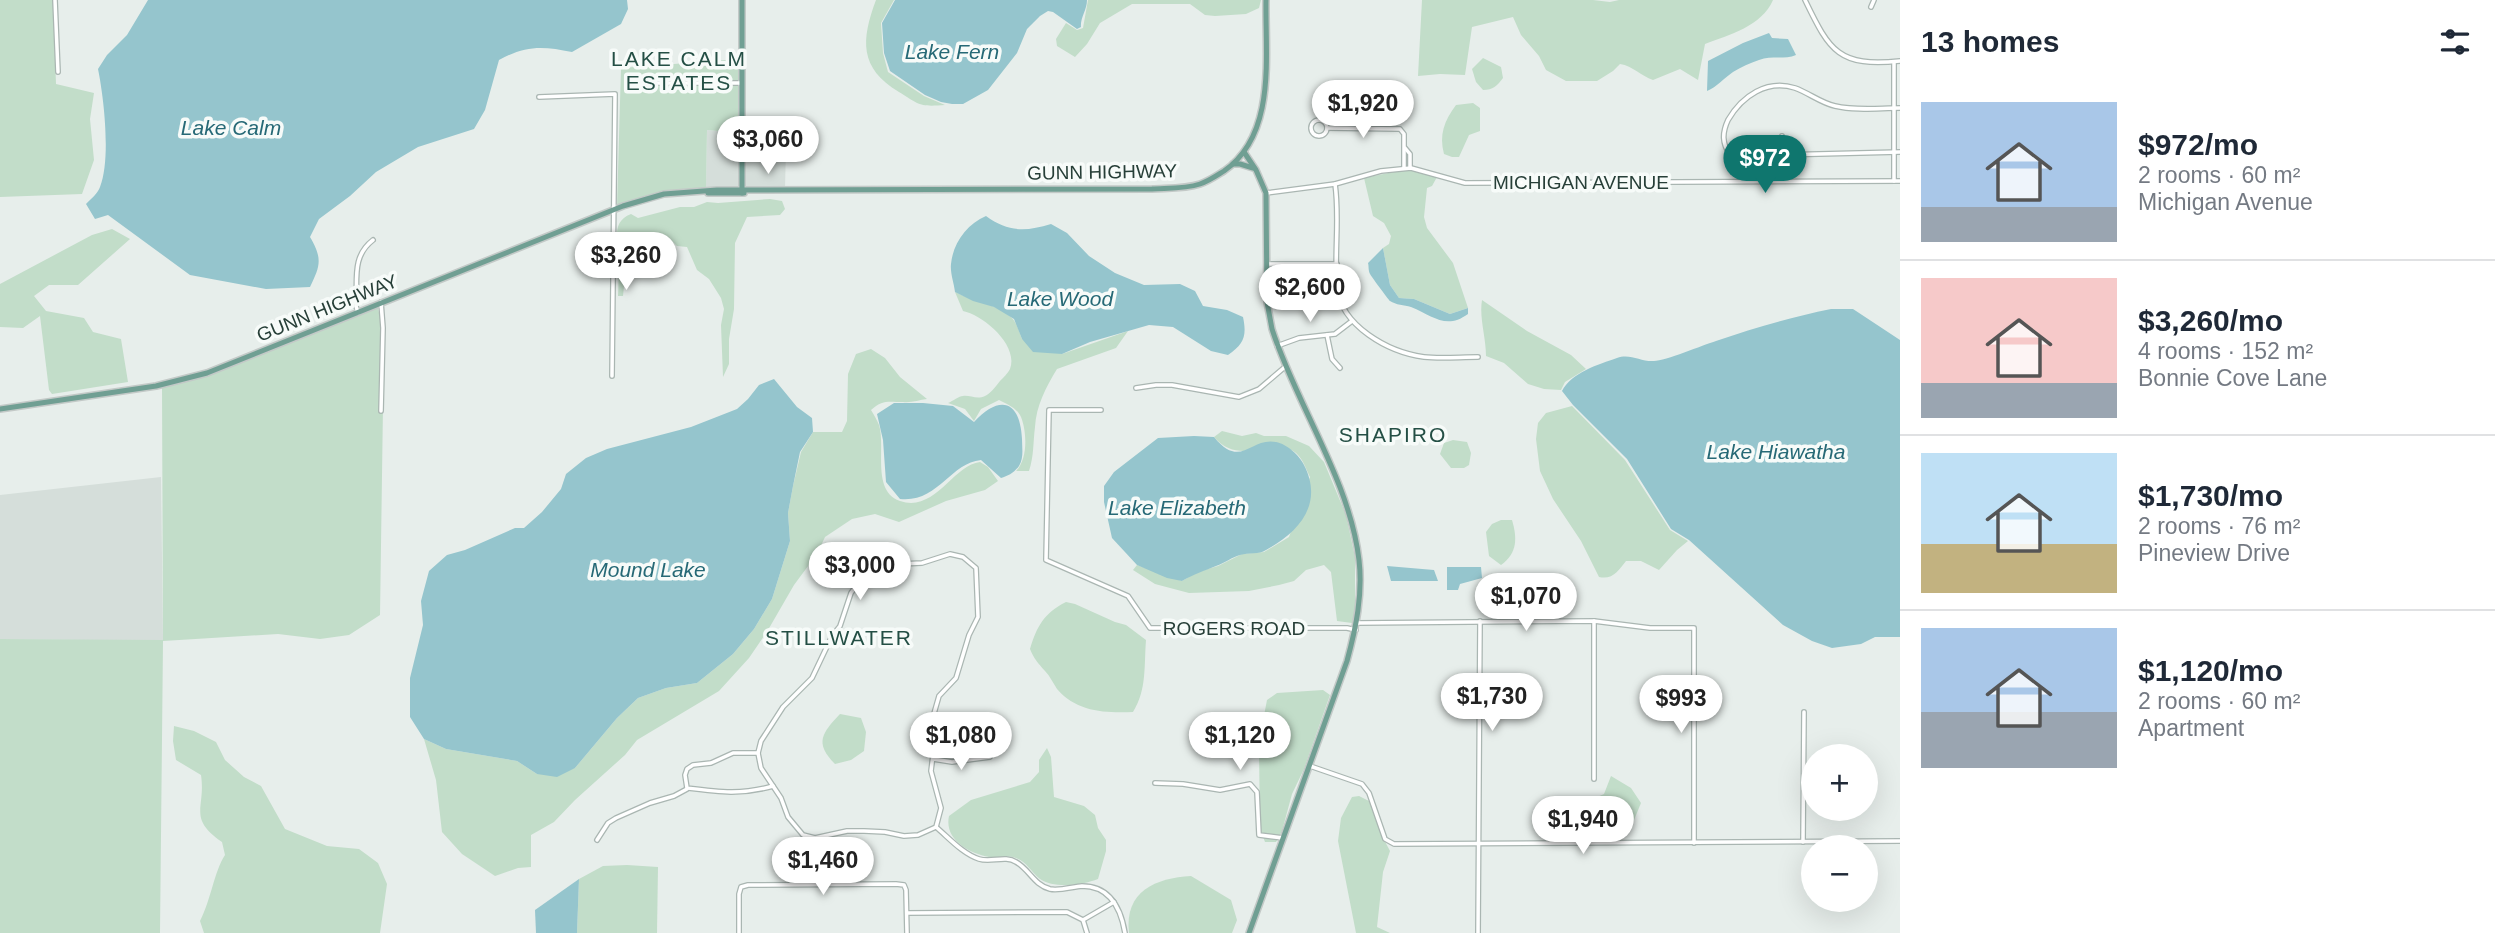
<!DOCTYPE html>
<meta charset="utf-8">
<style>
body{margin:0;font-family:Arial,sans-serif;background:#f6f6f7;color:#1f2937;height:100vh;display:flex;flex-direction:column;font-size:26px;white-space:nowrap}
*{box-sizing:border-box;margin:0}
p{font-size:23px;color:#747a83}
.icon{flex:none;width:38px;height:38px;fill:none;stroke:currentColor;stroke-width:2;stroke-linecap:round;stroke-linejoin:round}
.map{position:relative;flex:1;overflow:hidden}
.panel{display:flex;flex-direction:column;background:#fff;width:595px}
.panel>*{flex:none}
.buttons{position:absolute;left:1801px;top:744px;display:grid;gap:14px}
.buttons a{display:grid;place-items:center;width:77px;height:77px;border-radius:50%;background:#fff;box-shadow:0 7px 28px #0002;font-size:35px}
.price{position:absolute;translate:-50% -60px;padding:0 16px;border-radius:24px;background:#fff;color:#222;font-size:23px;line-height:46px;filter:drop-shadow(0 2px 4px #0008)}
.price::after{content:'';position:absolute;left:50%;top:42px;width:21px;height:16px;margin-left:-10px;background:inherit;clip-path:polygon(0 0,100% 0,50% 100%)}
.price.current{background:#0f766e;color:#fff}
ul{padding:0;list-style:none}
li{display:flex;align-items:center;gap:21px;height:175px;padding:0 21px}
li+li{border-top:2px solid #e0e1e3}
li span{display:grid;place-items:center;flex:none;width:196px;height:140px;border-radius:0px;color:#555}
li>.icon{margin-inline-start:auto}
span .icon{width:84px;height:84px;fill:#fffc;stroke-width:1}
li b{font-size:30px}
h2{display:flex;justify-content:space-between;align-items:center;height:84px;padding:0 21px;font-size:30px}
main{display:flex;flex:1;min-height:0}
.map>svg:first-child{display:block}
.built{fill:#d5deda}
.green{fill:#c2ddc9}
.water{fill:#95c5cd}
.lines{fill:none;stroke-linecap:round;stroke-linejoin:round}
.minor-casing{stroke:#aab6b2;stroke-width:6}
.major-casing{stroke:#c3c9c7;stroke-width:8}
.minor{stroke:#fff;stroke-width:3.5}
.major{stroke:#709f93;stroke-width:5}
.labels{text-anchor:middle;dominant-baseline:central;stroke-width:7;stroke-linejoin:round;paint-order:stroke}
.street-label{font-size:19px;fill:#273f38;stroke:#f7fbf9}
.water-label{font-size:21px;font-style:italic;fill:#266976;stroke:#f7fbf9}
.neighbourhood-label{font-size:21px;letter-spacing:2px;fill:#244f45;stroke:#f7fbf9}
</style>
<main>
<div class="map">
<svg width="1900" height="933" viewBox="0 0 1900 933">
<rect width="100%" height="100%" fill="#e7eeeb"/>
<g class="built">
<path d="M707,130L740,133V187L706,188Z"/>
<path d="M744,143L745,148L786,149L785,188L744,187Z"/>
<path d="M161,477L163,641L0,639V495Z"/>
</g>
<g class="green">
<path d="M0,0H53L56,84L94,93L90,119L94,160L82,194L0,197Z"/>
<path d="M876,0H894L881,23L883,53L888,72L924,96L945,105C919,107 920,105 899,92C859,68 861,40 876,0Z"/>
<path d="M1088,0H1261L1259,8L1246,14L1215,16L1205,15L1190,4H1132L1100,23L1087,44L1075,57L1057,46L1056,39L1066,23L1077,30L1083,28Z"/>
<path d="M1422,0H1593L1610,2L1619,0H1773C1762,26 1729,35 1705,44L1698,80L1680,69L1653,80C1641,76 1633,66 1620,64L1613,71L1597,81H1566L1546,70L1539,56L1521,35L1513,17L1472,27L1465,75L1440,74L1418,76Z"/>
<path d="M1483,58L1501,67L1503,78C1497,86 1493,90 1483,90L1476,82L1472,69Z"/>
<path d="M740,59V81L634,82V85H740V133L707,130L706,188L664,192L617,206L621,68Z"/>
<path d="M1473,103L1480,108V131L1469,135L1459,157H1452L1444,154C1439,135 1444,121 1456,105Z"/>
<path d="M1403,170L1418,171L1437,177L1432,186L1427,188L1424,217L1427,228L1453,263L1468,308L1450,314L1414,299L1399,298L1390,285L1383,248L1389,244L1391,236L1384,223L1373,216L1364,178Z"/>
<path d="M770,199L782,201L785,209L780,215L747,217L735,243L734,309L729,339V364L723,377L721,325L724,309L721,298L709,279L697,270L687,247L677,246L670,239H658L654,242L635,241L628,246L623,296H618C619,282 618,266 618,252C617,236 613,221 631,214L638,218L680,207H694L707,202L718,203Z"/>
<path d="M112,229L130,239L78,285H49L34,296L46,311L84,318L93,332L121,339L128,382L52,394L49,390L40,316L23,328L0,327V284L92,235Z"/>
<path d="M955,292C973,301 997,304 1012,318C1017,323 1019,332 1022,339L1062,354L1128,331L1116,348L1057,369C1046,387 1036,406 1035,427C1033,443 1034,456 1029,471H1016C1028,459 1027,432 1021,417C1017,408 1007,404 999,400L981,409L974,421L965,409L948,403C953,401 959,396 963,396C970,395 977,400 985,396C990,394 996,386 1000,381C1003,378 1008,373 1010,369C1019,345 983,315 963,311Z"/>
<path d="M1482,300L1527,331L1571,355L1586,369L1565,382L1561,390L1544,389L1528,384L1504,363L1486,356C1486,337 1479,318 1482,300Z"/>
<path d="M378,308L384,336L380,615L349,635L320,639L278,634L163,641L160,933H0V639L163,640L162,387L216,372Z"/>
<path d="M871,349L885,358L900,377L927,399C919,400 911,403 903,402C889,402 883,399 871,410C874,415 877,420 879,425C886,447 871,491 900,501C935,513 953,465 980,462L988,467L998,481L985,490L946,501L899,522L875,514L852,519L825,537L817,554L794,585L768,630L749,658L719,691L637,740L625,755L575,800L554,822L531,835V867L518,868L495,876L462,854L442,832L436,780L424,739L446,749L517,761L537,774L575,768L617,718L638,698L666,688L697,683L733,654L754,629L772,599L790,541L788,513L793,486L801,452L813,432H842L847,421L848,374L856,354Z"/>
<path d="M1572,406L1625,460L1670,530L1688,541L1677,550L1659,570L1641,561H1626C1618,571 1613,580 1599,577L1581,541L1553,499L1540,471L1536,439L1538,423L1546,413Z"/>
<path d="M1222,431L1242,436L1256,433L1264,436H1286L1309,446L1324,462L1346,515L1355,557V612L1352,623L1337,621L1331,572L1324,565L1306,570L1294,581L1279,585L1249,591L1189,593L1155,584L1133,570L1137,565L1182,581L1197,572L1218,566L1242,554L1264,552L1289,537L1310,477C1306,469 1303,459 1296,453C1273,435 1240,468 1214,437Z"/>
<path d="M1453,440L1467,442L1471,453L1469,465L1464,468H1451L1440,454L1444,443Z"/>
<path d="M1501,520H1512C1517,537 1518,553 1501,565L1489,556L1486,532L1492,524Z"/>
<path d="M1066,602L1075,604L1115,622L1126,625L1146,640C1144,665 1147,690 1133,712C1104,713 1077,712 1057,689C1053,683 1050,676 1045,671C1038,663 1034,659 1030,649C1037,626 1044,613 1066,602Z"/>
<path d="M1323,690L1330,695L1304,769L1292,794L1282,831L1276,842H1265L1260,829L1259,748L1256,743L1224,742L1218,740C1230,730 1247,738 1261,731L1267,700L1277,693Z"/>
<path d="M840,714L861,718L866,732L864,751L851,760L835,764C814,743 822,733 840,714Z"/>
<path d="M174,726L194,731L216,742L225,760L244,777L261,786L285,829L327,846L359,849L378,863L387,884L380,933H204L200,921C211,900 214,872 225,855L222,842C187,817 206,809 201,775L176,760L173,741Z"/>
<path d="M1047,748L1051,757L1054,797L1084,806L1095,815L1098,828L1106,840V851L1098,879C1083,885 1054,889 1040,879C1031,872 1027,862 1016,858C1006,854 998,859 989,857C968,853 944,839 949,816L971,800L1030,782L1039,772V760Z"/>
<path d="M1611,776L1631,788L1641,803L1634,820L1623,833C1606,824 1587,821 1595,798L1604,794Z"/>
<path d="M1359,796L1369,801L1381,834L1390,851L1383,872L1377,927L1390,933H1356L1338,841L1341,818L1352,797Z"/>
<path d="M627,865L658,867L657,933H577L579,879L603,866Z"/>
<path d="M1191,876L1231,900L1237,920L1232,933H1129C1124,891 1156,878 1191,876Z"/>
</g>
<g class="water">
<path d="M148,0H627L628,9L621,24L572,52C543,46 526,45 499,60L485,110L474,129L418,147L376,172L350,196L319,219L310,237C323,259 320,266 310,287L266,289L190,275L108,215L95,219L86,204C91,199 98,193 100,187C111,159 104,98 98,69L107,55L127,35Z"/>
<path d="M895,0H1087C1087,10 1080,18 1081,27L1077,29L1053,12L1048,11L1040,16L1027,29L1017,53L988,90L963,104H952L941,102L925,95L890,71L884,53L882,23Z"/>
<path d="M1769,33L1772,38L1788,39L1796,55C1785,60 1772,55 1759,60C1750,63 1741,67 1733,72C1724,78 1717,87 1707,91L1708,61L1743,43Z"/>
<path d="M986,216C1008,232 1025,232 1051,224L1067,233L1089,256L1115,273L1144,285L1180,284L1195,291L1203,306L1227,310L1243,317C1247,336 1244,344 1228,355L1211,351L1173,327L1149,325L1090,342L1062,354L1033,352L1022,339L1014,319L994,307L973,301L955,292C954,283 950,273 951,264C953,243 967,224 986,216Z"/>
<path d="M1383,248L1390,285L1399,298L1414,299L1450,314L1468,308V314C1446,330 1433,316 1411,307C1404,305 1396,305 1390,301C1388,299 1371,276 1370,274C1368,270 1369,266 1368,263Z"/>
<path d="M1831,309H1853L1900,340V637H1875L1861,644L1832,648L1812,641L1783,625L1689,540L1671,529L1627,459L1573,405L1562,391C1571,373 1599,364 1617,358C1630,353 1641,362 1654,361C1665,361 1703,345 1716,341C1754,328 1792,317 1831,309Z"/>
<path d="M774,379L797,407L812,418L813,432L800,452L793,486L788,513L790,541L772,599L754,629L733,654L697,683L666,688L638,698L617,718L575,768L557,777L537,774L517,761L446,749L424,739L410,717V678L423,625L421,601L429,571L447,555L465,550L515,528H524L542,512L561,489L566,474L586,458L607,449L691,427L737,409L748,399L759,385Z"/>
<path d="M894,403H923L953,406L974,422C999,395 1020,399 1022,439C1022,448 1024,458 1019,466C1014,473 1008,476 1001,478L981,460C950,463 938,503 900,499L886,482L883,440L877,414Z"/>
<path d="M1194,436L1214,437C1241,470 1250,437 1276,442C1287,444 1300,456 1304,465C1324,504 1299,532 1266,550C1259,555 1249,552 1240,555C1232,557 1225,563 1216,566C1204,571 1194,574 1182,581L1167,578L1137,565L1112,538L1104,502V486L1114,472L1158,438Z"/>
<path d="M1387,566L1434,570L1438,581H1391Z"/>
<path d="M1447,567H1481L1482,578L1460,584L1458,590H1447Z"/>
<path d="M579,879L577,933H536L535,910Z"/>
</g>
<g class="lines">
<defs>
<g id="minor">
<path d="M55,0L58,72"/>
<path d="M1805,0C1830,52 1839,67 1900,61"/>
<path d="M1871,7L1874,0"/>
<path d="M1894,62V181"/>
<path d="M636,83H742"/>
<path d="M539,97L615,94L612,376"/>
<path d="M1900,108C1879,108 1856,111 1835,106C1821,103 1809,93 1795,88C1767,79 1742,96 1728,120C1722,133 1722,143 1730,155L1736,156L1900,152"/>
<circle cx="1319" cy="128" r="8"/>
<path d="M1327,128L1400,129L1404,134V168"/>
<path d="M1782,136L1783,156"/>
<path d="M1405,148L1410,154V168"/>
<path d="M1335,184C1340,218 1334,252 1337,287C1341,326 1388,352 1424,357C1441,359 1460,357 1478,357"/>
<path d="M1266,193L1335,184L1381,171L1411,168L1465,183L1900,181"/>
<path d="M1267,264H1337"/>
<path d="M358,313L356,306C358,280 351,257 373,240"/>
<path d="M1327,335L1332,359L1340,368"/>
<path d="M1277,346L1299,338L1335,334L1352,321"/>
<path d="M1136,388L1156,385H1172L1239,397L1259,389L1286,366"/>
<path d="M1101,410H1049L1046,560L1128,596L1150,628H1347L1356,630"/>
<path d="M381,411L383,328L381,302"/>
<path d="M950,554L963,557L976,568L978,617L969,635L956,678L939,696L933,717L935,739L931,771L941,808L936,827L918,835L904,836L885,832L864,831H847L815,838L803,835L788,817L781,798L761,768L758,753L761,741L783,707L812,678L832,636L840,626L851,593L869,568L874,564L886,563L900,564L922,563Z"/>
<path d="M1594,621V779"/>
<path d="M1357,623L1594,621L1650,628H1694V843"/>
<path d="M758,753H733L711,763L693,765L687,769L685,775L687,788C719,792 742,795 773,786"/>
<path d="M933,759L952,762L990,757"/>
<path d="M1310,766L1362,784L1369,793L1385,839L1394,844L1900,841"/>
<path d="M1155,783L1183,784L1220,790L1250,784L1257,792L1259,835L1283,838"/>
<path d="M936,827C949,838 963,854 979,859C991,863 1005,855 1016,862C1029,869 1034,885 1050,889C1059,891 1072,887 1082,886C1110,886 1121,909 1125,933"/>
<path d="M597,840L608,823L616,818L650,803L674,796L687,789"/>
<path d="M1803,842L1804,712"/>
<path d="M907,913L1067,912L1083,920L1087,933"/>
<path d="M1083,920L1114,902"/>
<path d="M739,933V894L741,887L748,885L896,884L904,885L906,890L907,933"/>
<path d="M1478,933L1480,621"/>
</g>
<g id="major">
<path d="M1244,152L1256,170L1266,193L1267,302L1272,329C1296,404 1350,481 1359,560C1363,594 1356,628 1347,661L1249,933"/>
<path d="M1233,164H1240L1253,168"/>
<path d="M708,193H744"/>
<path d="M742,193V0"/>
<path d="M0,409L156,386L207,373L623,206L664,194L717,190L1152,189C1168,188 1185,189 1200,184C1209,181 1216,176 1224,171C1277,134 1265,56 1266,0"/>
</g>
</defs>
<use href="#minor" class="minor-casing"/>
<use href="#major" class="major-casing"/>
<use href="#minor" class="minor"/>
<use href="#major" class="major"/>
</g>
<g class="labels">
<g class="street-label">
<text transform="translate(1102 172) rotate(-1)">GUNN HIGHWAY</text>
<text x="1581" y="182">MICHIGAN AVENUE</text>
<text transform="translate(327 308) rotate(-22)">GUNN HIGHWAY</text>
<text x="1234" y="628">ROGERS ROAD</text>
</g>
<g class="water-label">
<text x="952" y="51">Lake Fern</text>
<text x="231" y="127">Lake Calm</text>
<text x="1060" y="298">Lake Wood</text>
<text x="1776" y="451">Lake Hiawatha</text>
<text x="1177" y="507">Lake Elizabeth</text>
<text x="648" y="569">Mound Lake</text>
</g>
<g class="neighbourhood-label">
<text x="679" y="58">LAKE CALM<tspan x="679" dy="24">ESTATES</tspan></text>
<text x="1393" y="434">SHAPIRO</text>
<text x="839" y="637">STILLWATER</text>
</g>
</g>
</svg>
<div class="buttons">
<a>+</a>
<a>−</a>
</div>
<b class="price" style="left:1363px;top:140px">$1,920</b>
<b class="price" style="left:768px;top:176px">$3,060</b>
<b class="price current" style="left:1765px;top:195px">$972</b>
<b class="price" style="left:626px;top:292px">$3,260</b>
<b class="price" style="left:1310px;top:324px">$2,600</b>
<b class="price" style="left:860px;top:602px">$3,000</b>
<b class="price" style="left:1526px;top:633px">$1,070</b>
<b class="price" style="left:1492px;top:733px">$1,730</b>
<b class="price" style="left:1681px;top:735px">$993</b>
<b class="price" style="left:961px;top:772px">$1,080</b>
<b class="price" style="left:1240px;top:772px">$1,120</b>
<b class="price" style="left:1583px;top:856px">$1,940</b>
<b class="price" style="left:823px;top:897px">$1,460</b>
</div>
<section class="panel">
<h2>13 homes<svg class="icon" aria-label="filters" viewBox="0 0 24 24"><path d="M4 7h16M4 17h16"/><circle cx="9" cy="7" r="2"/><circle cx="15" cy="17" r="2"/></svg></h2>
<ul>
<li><span style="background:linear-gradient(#a9c7e8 75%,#9aa5b1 0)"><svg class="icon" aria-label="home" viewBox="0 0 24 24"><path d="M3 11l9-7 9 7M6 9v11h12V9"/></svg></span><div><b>$972/mo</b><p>2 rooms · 60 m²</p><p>Michigan Avenue</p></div></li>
<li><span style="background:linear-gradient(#f6c9c9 75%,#9aa5b1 0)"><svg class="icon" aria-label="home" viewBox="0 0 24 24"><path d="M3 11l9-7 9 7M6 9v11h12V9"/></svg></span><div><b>$3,260/mo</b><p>4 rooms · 152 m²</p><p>Bonnie Cove Lane</p></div></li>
<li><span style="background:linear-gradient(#bfe0f5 65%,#c2b280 0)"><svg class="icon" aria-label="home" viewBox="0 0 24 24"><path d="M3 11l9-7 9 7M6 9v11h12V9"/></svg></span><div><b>$1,730/mo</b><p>2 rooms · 76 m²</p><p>Pineview Drive</p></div></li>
<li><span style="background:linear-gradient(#a9c7e8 60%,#9aa5b1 0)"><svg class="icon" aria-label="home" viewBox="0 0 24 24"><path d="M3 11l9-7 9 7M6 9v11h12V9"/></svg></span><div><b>$1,120/mo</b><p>2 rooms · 60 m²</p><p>Apartment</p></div></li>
</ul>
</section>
</main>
